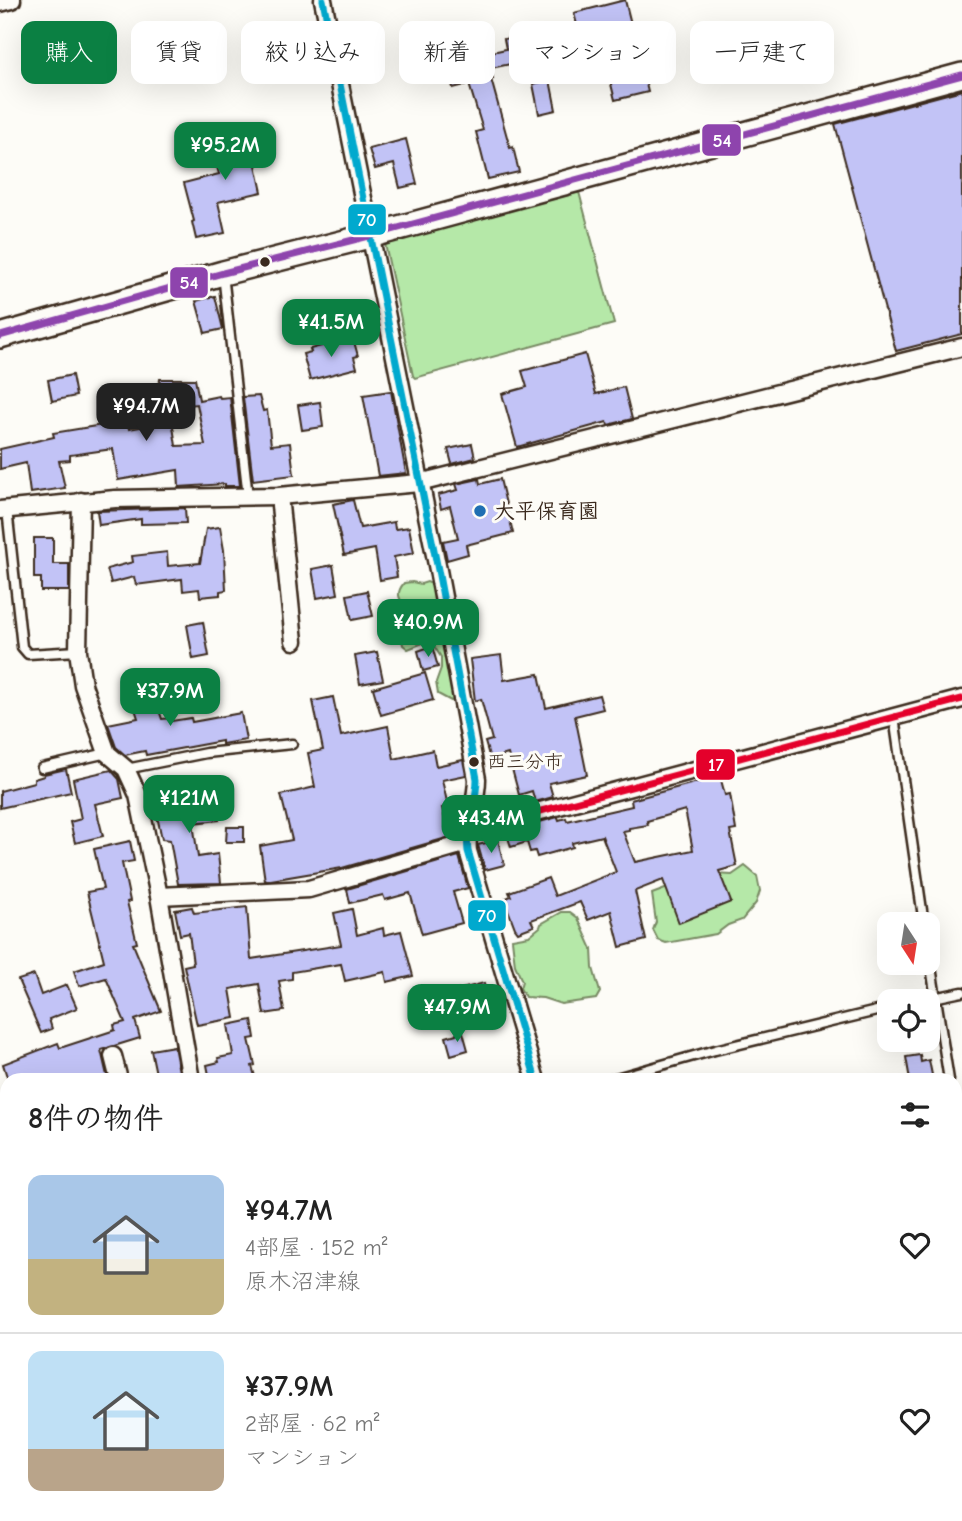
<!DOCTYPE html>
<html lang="ja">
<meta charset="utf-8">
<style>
body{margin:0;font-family:"Comic Neue","Klee One",sans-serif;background:#f6f6f6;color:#222;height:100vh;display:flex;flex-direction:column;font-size:26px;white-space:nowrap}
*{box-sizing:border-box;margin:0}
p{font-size:23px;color:#767676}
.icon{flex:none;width:38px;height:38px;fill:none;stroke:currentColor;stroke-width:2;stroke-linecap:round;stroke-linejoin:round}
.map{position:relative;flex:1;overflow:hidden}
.sheet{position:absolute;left:0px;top:1073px;width:962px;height:450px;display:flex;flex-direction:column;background:#fff;border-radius:21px 21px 0 0;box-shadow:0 7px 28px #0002}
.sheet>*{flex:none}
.hud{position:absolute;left:21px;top:21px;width:920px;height:63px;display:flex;gap:14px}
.needle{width:46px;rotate:168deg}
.fabs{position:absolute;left:877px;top:912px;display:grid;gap:14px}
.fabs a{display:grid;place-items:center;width:63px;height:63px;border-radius:14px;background:#fff;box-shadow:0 7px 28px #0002;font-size:35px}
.price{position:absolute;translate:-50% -60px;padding:0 16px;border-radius:14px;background:#0b8043;color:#fff;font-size:23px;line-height:46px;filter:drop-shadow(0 2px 4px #0008)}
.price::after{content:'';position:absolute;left:50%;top:42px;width:21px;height:16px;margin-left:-10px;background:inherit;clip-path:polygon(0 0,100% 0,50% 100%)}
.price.selected{background:#222;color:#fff}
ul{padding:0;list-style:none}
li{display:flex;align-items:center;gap:21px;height:175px;padding:0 28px}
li+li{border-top:2px solid #e0e0e0}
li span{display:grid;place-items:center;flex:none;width:196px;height:140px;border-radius:14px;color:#555}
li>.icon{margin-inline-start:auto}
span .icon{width:84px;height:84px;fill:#fffc;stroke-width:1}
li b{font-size:30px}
h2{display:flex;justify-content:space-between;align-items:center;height:84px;padding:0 28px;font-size:30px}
.pill{padding:0 24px;border-radius:14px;background:#fff;box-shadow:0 7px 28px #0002;font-size:24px;line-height:63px}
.pill.selected{background:#0b8043;color:#fff}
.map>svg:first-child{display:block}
.green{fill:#b5e8a8;stroke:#788963;stroke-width:2}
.building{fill:#c2c3f6;stroke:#3b2a1e;stroke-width:2;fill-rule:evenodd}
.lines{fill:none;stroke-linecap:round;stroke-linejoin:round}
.lane-casing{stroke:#3b2a1e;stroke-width:13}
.street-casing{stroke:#3b2a1e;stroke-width:21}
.secondary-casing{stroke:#3b2a1e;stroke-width:28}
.lane{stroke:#fdfcf7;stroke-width:8}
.street{stroke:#fdfcf7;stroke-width:16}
.secondary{stroke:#fdfcf7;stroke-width:23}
.bus-1-casing{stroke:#fdfcf7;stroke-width:12}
.bus-2-casing{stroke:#fdfcf7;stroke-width:12}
.bus-3-casing{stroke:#fdfcf7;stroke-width:12}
.bus-1{stroke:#00a9ce;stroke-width:7}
.bus-2{stroke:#8e44ad;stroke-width:7}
.bus-3{stroke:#e4002b;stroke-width:7}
.bus-dot{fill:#3b2a1e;stroke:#fdfcf7;stroke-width:2.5}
.poi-dot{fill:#1f6fb2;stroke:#fdfcf7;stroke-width:2.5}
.labels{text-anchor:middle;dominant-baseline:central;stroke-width:6;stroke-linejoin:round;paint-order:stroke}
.bus-label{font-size:19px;fill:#3b2a1e;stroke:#fdfcf7;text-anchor:start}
.poi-label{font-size:21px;font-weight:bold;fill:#3b2a1e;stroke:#fdfcf7;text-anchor:start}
.line-badge{stroke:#fdfcf7;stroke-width:2.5}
.badge-label{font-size:19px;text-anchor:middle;font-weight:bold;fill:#fff}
</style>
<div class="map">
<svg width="962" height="1521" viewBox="0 0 962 1521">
<rect width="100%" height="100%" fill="#fdfcf7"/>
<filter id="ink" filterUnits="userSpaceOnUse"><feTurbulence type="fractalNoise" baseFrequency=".0143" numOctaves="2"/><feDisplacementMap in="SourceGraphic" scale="14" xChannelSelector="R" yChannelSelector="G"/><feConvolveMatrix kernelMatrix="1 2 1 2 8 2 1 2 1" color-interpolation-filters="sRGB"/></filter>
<g filter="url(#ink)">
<g class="green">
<path d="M579,192L614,324L415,378L413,376L385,244Z"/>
<path d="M412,582L421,584L427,582L434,585L456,698L451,701L438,694L436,682L441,668V657L432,643H423L408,649L403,645L402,640L409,635L411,629L406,620L407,610C399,598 395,594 404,583Z"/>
<path d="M745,866L757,876L760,891L756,903L742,920L728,925L716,934L666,943L658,940L653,930L656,922L652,894L689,880L716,874L732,875Z"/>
<path d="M562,912H570L578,918L592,949L593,968L600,992L596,999L561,1004L543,998L525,997L520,988L522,981L515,965L512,939L529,936L540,927L541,924Z"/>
<path d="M445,1516H617L618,1521H447Z"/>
</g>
<g class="building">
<path d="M625,0L648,92L615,100L603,52L585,57L574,13Z"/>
<path d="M535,33L540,58L491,68L493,79H491L510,148L513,147L519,172L488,179L476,132L483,130L469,84L453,88L447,62L506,49L504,39Z"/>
<path d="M550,80L556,110L539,114L533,84Z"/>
<path d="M962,90V334L896,351L835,124Z"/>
<path d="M249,132L251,139L265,135L269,152L254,156L262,192L218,202L225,233L196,239L192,222L194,221L184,183L219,174L210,143Z"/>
<path d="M406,139L417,184L400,188L394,164L375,169L369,149Z"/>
<path d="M215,296L223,329L205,333L196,301Z"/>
<path d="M353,338L358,356L354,357L357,368L310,380L303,354L311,352L310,349Z"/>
<path d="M585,354L596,394L624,387L632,419L608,425L607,422L517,447L502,394L527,387L522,371Z"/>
<path d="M72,375L76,396L52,401L48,380Z"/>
<path d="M160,379H195L199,400L219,396L220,398L230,397L240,486H225V484L179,487L178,470L118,480L113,449L70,455V460L59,461L65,488L30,493L26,463L0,469V449L54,437L53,433L127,421L129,429L156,424L154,405L157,404ZM197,404L205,445L176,446L170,407Z"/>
<path d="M391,391L406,473L378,476L363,395Z"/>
<path d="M259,396L263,411L267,410L271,445L290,443L294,475L253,480L243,397Z"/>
<path d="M320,402L323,427L302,430L298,405Z"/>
<path d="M472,444L475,458L452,464L448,449Z"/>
<path d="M479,479L480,484L500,479L513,533L466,545L468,554L447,560L443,541L458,538L450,506L441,509L438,495L458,490L456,484Z"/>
<path d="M353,500L360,528L394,522L395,529L409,527L414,553L394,557L397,577L380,580L375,549L344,555L333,504Z"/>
<path d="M185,508L186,523L141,524V519L99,525L97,511Z"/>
<path d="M220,527L224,550L226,590L220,591V595L200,597L199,589L183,591L182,579L136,585L134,577L111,583L107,569L133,562L132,556L167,552L168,566L200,563L206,529Z"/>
<path d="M34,538H53V564H69V591H41V578H34Z"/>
<path d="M333,565L338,594L317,598L312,569Z"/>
<path d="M367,591L373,616L352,620L347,595Z"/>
<path d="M203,622L209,656L193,659L187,625Z"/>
<path d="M432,646L438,667L423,671L418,651Z"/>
<path d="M377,652L383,680L360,684L355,656Z"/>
<path d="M501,655L504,680L539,674L546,708L599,695L603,709L575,716L587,775L549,783L553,797L535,802L532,791L519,795L508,754L490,759L485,742L492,740L481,699L475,701L470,659Z"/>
<path d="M425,673L433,700L381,715L373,688Z"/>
<path d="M149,681L162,719L171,718L172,721L191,718L192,722L241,713L246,740L222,744V741L146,755L145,751L125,755L116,747L108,724L138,718L128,688Z"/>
<path d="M333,697L341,736L388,726L394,759L433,750L436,766L463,760L466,775L442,780L448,806L442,808L450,837L342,868L265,881L260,846L292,840L281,795L315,787L308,753L323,750L313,701Z"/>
<path d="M66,769L71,792L0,808V791L34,782V779L44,776V774Z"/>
<path d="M111,770L119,779L123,798L95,804L103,836L75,843L70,822L81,819L73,779Z"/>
<path d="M720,776L725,795L730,794L736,830L730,831L737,866L719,871L731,902L679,923L663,880L635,891L646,940L620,947L611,911L588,920L580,902L531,920L534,926L518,932L515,928L504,899L511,896L509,892L548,878L555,896L616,872L602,836L572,843L573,847L537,857L535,851L530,852L527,842L511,847L506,831L558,817L559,820L566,818L567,821L632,806L631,800ZM685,810L693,850L635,862L623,831L629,830V828L648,825L647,821Z"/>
<path d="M190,790L192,797L215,793L219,820L193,823L198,857L218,854L221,883L178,884L170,840L162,839L154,802L162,800V796Z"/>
<path d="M227,827H244V842H226Z"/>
<path d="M498,840L504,865L485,870L478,845Z"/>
<path d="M130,841L134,861L122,863L130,901L127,902L137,943L133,944L161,1011L135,1020L140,1038L101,1050L108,1080H8L3,1064L58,1043L60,1048L115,1030L114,1025L125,1022L106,978L79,986L74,971L104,961L87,892L103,889L94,849Z"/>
<path d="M459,856L468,888L453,892L462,923L422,934L410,893L385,900L383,895L350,903L347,889Z"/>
<path d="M192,907L194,913L247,907L251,959L341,945L334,913L352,909L357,935L383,928L384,935L401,931L413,976L387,982L385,972L345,981L341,964L292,972V979L279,981L284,1011L264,1014L259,984L230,989L235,1018L197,1025L184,966L193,964L189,933L180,935L175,910Z"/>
<path d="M34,975L41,995L67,985L77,1008L49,1019L52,1029L41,1033L18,980Z"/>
<path d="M484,983L490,1008L460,1016L454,991Z"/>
<path d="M252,1020L255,1038L249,1039L255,1065L252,1066L256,1080H210L207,1065L219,1062L218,1058L233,1055L228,1025Z"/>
<path d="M463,1032L468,1050L451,1055L446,1037Z"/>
<path d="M174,1046L180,1077L161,1080L160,1073L156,1074L151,1050Z"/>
<path d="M920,1055L921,1062L929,1060L933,1080H910L906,1057Z"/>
</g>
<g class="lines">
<defs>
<g id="lane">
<path d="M223,274L248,497"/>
<path d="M7,509L22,647L28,654L78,651"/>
<path d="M894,717L924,924"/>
<path d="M42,768L107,753"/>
<path d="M126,769L206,753L292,744"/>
<path d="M928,948L949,1080"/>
<path d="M919,1001L962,992"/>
<path d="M609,1080L715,1050L889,1008"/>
<path d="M956,1128L962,1230"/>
</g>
<g id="street">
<path d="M323,0L438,570L477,779C477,803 465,828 468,851L536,1080"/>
<path d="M0,3L12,0"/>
<path d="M279,496L294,641"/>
<path d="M81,501L78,651L83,685L107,753L126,769L138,795L159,896L191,1080"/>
<path d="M0,510L115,499L279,496L419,483L962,347"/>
<path d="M469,830L962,699"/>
<path d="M159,896L309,889L467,843"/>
<path d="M113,1056L119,1080"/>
<path d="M0,1158L7,1155"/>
<path d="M0,1387L7,1385"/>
<path d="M956,1433L962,1436"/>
<path d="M315,1516L317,1521"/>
<path d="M665,1516L667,1521"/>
</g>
<path id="secondary" d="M0,336L223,273L369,236L962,75"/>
</defs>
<use href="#lane" class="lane-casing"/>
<use href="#street" class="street-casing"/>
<use href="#secondary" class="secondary-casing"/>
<use href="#lane" class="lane"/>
<use href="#street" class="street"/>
<use href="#secondary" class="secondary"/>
<defs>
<path id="bus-1" d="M323,0L438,570L477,779C477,803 465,828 468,851L536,1080"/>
<path id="bus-2" d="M0,336L223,273L369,236L962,75"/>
<path id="bus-3" d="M469,830L962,699"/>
</defs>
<use href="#bus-1" class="bus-1-casing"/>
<use href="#bus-2" class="bus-2-casing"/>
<use href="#bus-3" class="bus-3-casing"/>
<use href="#bus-1" class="bus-1"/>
<use href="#bus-2" class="bus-2"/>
<use href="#bus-3" class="bus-3"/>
</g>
</g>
<g class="bus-dot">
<circle cx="265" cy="262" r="6"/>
<circle cx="474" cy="762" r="6"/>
</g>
<circle class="poi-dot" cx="480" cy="511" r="7"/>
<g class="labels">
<g class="bus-label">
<text x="487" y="762">西三分市</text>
</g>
<g class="poi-label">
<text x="494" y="511">大平保育園</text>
</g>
</g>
<g class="line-badge">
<rect x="701" y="123" width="41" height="34" rx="7" fill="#8e44ad"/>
<rect x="347" y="203" width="40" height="33" rx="7" fill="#00a9ce"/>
<rect x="169" y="266" width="40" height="33" rx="7" fill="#8e44ad"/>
<rect x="695" y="748" width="41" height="33" rx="7" fill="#e4002b"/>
<rect x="467" y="899" width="40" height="33" rx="7" fill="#00a9ce"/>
</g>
<g class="badge-label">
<text x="722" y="147">54</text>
<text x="367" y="226">70</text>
<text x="189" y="289">54</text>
<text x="716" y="771">17</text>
<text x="487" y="922">70</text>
</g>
</svg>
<div class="fabs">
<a><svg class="needle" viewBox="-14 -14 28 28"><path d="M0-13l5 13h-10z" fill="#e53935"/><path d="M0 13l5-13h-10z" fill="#767676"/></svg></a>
<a><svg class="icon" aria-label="locate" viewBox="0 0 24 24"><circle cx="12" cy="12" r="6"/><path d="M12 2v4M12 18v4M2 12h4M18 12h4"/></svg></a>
</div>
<b class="price" style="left:225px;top:182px">¥95.2M</b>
<b class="price" style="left:331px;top:359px">¥41.5M</b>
<b class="price selected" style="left:146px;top:443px">¥94.7M</b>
<b class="price" style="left:428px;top:659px">¥40.9M</b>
<b class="price" style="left:170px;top:728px">¥37.9M</b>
<b class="price" style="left:189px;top:835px">¥121M</b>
<b class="price" style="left:491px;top:855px">¥43.4M</b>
<b class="price" style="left:457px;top:1044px">¥47.9M</b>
<div class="hud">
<a class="pill selected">購入</a>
<a class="pill">賃貸</a>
<a class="pill">絞り込み</a>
<a class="pill">新着</a>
<a class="pill">マンション</a>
<a class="pill">一戸建て</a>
</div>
<section class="sheet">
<h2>8件の物件<svg class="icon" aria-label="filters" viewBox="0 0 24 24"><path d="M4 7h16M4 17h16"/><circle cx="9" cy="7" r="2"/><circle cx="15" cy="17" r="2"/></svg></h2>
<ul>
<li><span style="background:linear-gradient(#a9c7e8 60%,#c2b280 0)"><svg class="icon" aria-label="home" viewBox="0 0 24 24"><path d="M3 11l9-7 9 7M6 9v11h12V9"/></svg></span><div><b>¥94.7M</b><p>4部屋 · 152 m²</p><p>原木沼津線</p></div><svg class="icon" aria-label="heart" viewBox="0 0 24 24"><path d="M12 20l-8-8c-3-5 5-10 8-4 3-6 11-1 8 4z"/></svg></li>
<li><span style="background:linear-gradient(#bfe0f5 70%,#b9a48a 0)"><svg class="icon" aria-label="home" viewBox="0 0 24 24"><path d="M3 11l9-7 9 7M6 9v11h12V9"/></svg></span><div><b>¥37.9M</b><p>2部屋 · 62 m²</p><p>マンション</p></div><svg class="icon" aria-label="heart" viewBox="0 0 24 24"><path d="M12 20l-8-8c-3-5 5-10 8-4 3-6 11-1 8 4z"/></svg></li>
</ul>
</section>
</div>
